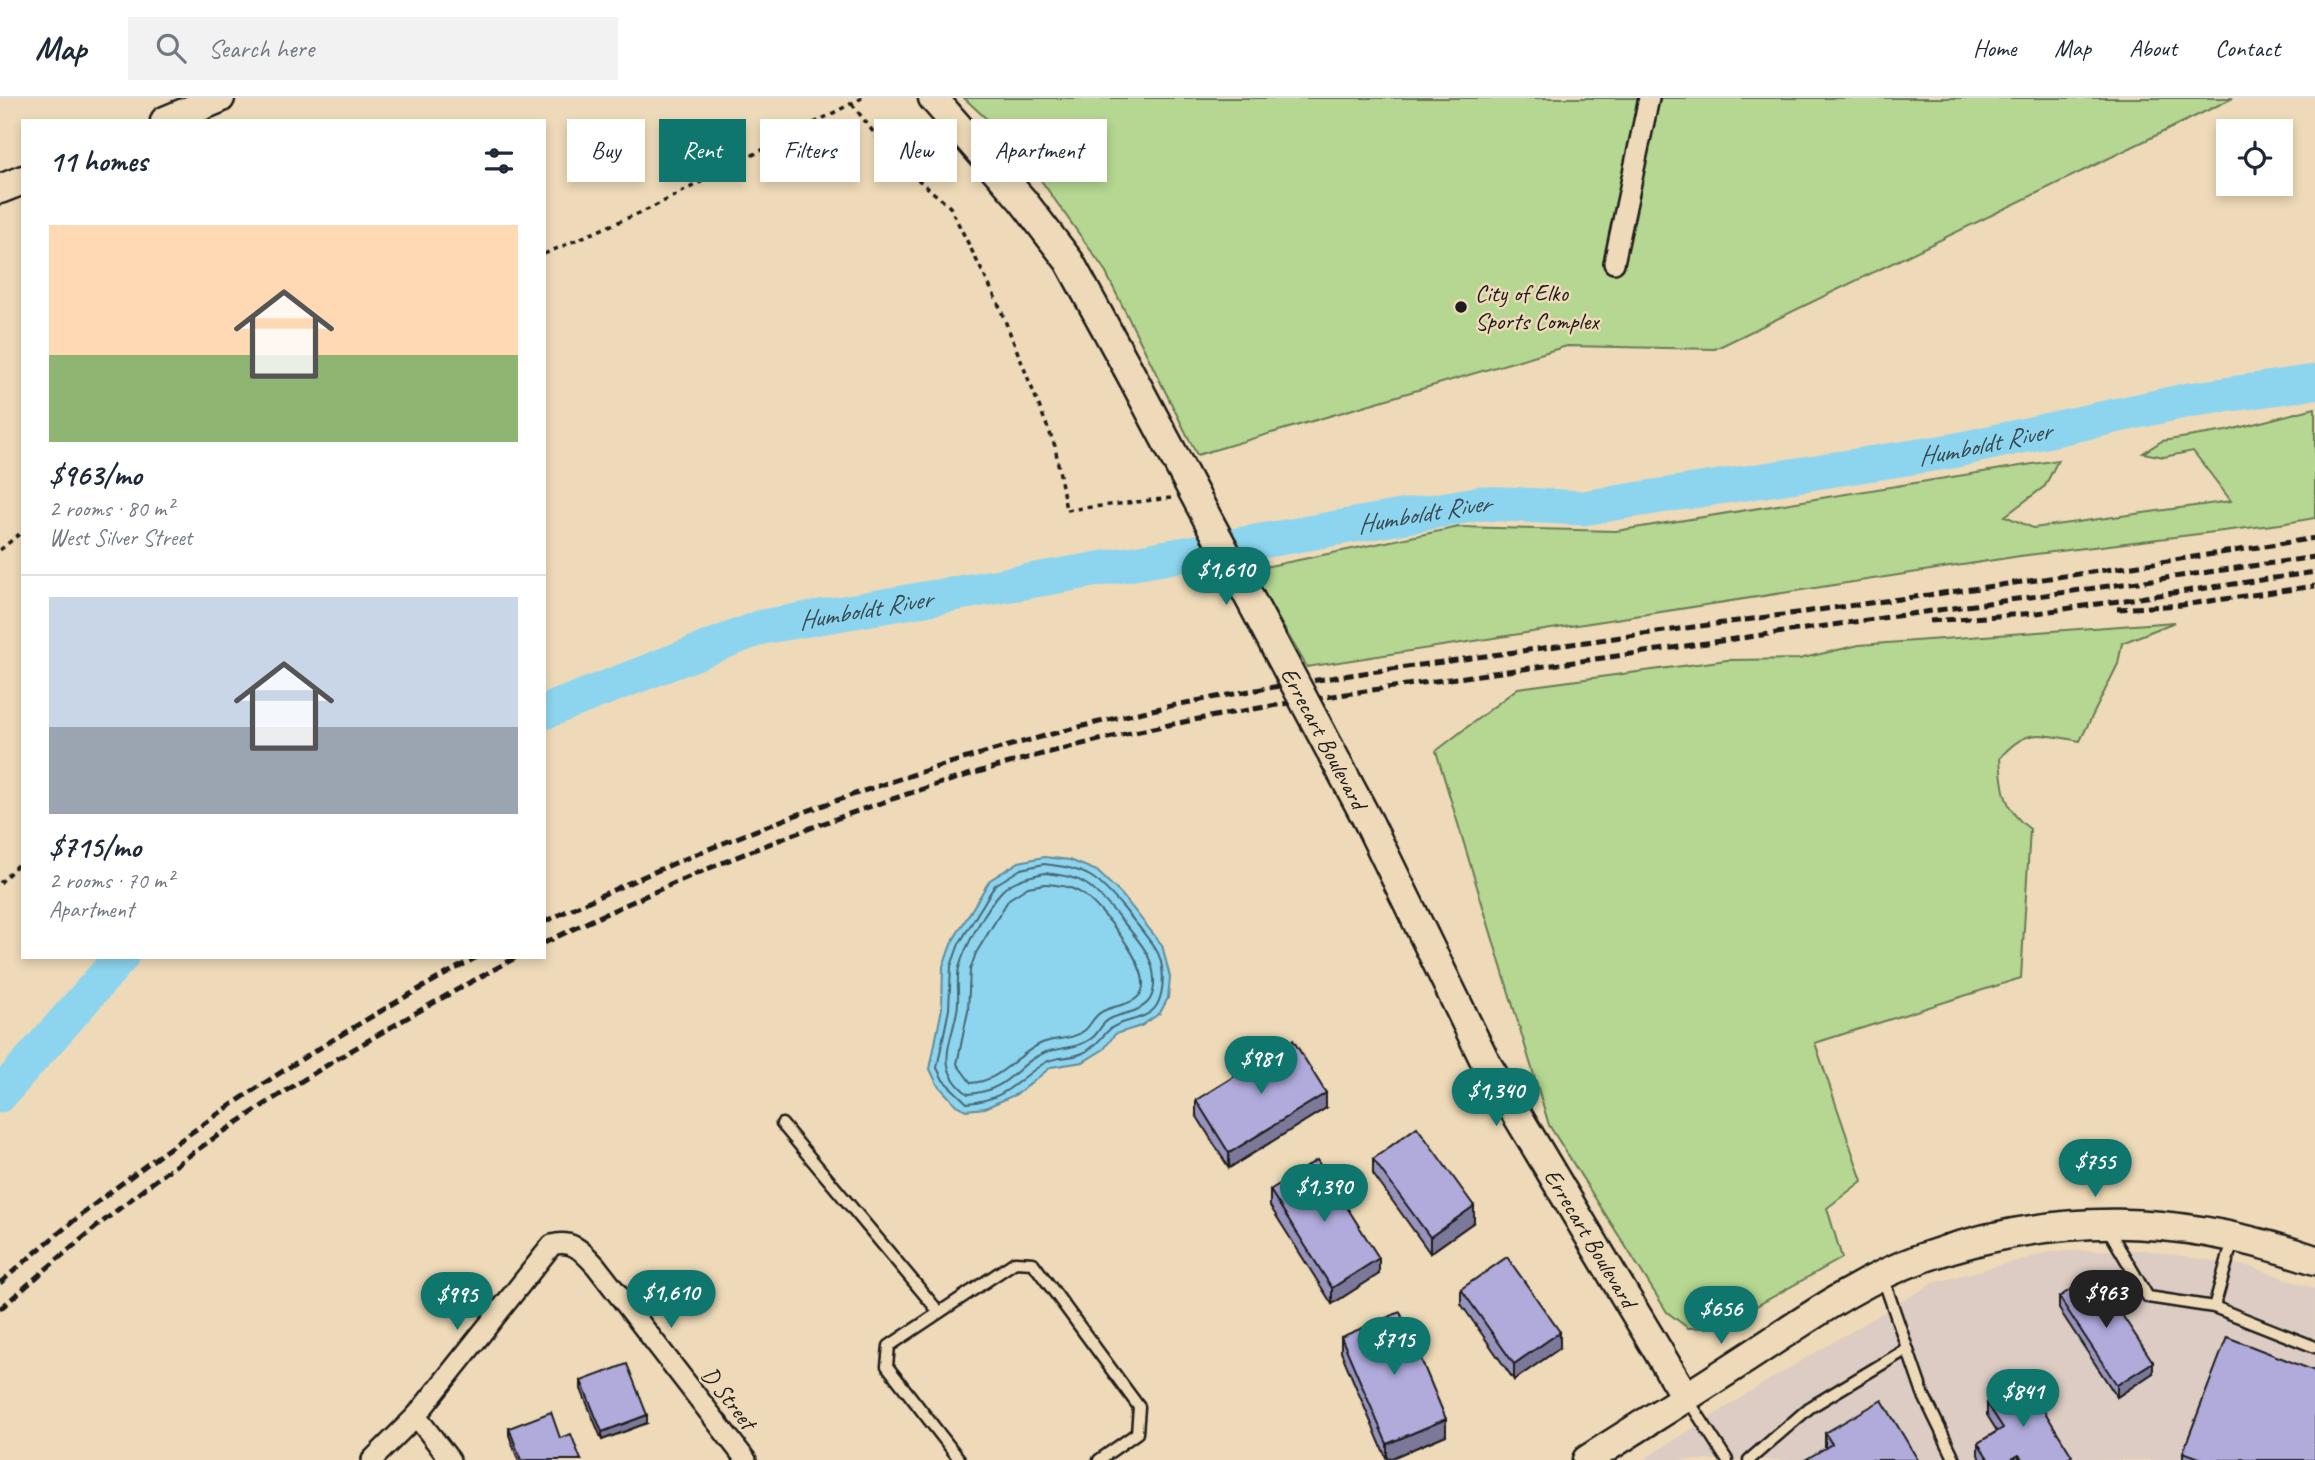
<!DOCTYPE html>
<meta charset="utf-8">
<style>
body{margin:0;font-family:Caveat,sans-serif;background:#f2f2f3;color:#1f2937;height:100vh;display:flex;flex-direction:column;font-size:26px;white-space:nowrap}
*{box-sizing:border-box;margin:0}
p{font-size:23px;color:#747a83}
.icon{flex:none;width:38px;height:38px;fill:none;stroke:currentColor;stroke-width:2;stroke-linecap:round;stroke-linejoin:round}
.map{position:relative;flex:1;overflow:hidden}
.sheet{position:absolute;left:21px;top:21px;width:525px;height:840px;display:flex;flex-direction:column;background:#fff;border-radius:0px;box-shadow:0 4px 10px #0003}
.sheet>*{flex:none}
.guide{position:absolute;left:567px;top:21px;width:665px;height:63px;display:flex;gap:14px}
.tools{position:absolute;left:2216px;top:21px;display:grid;gap:14px}
.tools a{display:grid;place-items:center;width:77px;height:77px;border-radius:0px;background:#fff;box-shadow:0 4px 10px #0003;font-size:35px}
.price{position:absolute;translate:-50% -60px;padding:0 16px;border-radius:24px;background:#0f766e;color:#fff;font-size:23px;line-height:46px;filter:drop-shadow(0 2px 4px #0008)}
.price::after{content:'';position:absolute;left:50%;top:42px;width:21px;height:16px;margin-left:-10px;background:inherit;clip-path:polygon(0 0,100% 0,50% 100%)}
.price.on{background:#222;color:#fff}
ul{padding:0;list-style:none}
li{display:grid;align-content:center;gap:14px;height:371px;padding:0 28px}
li+li{border-top:2px solid #e0e1e3}
li span{display:grid;place-items:center;height:217px;border-radius:0px;color:#555}
li>.icon{margin-inline-start:auto}
span .icon{width:126px;height:126px;fill:#fffc;stroke-width:1}
li b{font-size:30px}
h2{display:flex;justify-content:space-between;align-items:center;height:84px;padding:0 28px;font-size:30px}
.chip{padding:0 24px;border-radius:0px;background:#fff;box-shadow:0 4px 10px #0003;font-size:24px;line-height:63px}
.chip.on{background:#0f766e;color:#fff}
header{display:flex;align-items:center;gap:42px;box-sizing:border-box;height:98px;padding:0 35px;background:#fff;border-bottom:2px solid #e0e1e3}
header strong{font-size:33px}
nav{display:flex;gap:38px;margin-inline-start:auto;font-size:24px}
.search{width:490px;height:63px;background:#f2f2f3;display:flex;align-items:center;gap:18px;box-sizing:border-box;padding:0 24px;border-radius:0px;color:#747a83;font-size:26px}
.map>svg:first-child{display:block}
.built{fill:#dcccc3}
.green{fill:#b5d791;stroke:#687a56;stroke-width:2}
.water{fill:#8dd5ef;stroke:#608b9b;stroke-width:2}
.lines{fill:none;stroke-linecap:round;stroke-linejoin:round}
.shore{stroke:#496670;stroke-width:2}
.river{stroke:#8dd5ef;stroke-width:35}
.lane-casing{stroke:#1c1c1c;stroke-width:15}
.street-casing{stroke:#1c1c1c;stroke-width:24}
.secondary-casing{stroke:#1c1c1c;stroke-width:33}
.path{stroke:#1c1c1c;stroke-width:3.5;stroke-dasharray:5 5;stroke-linecap:butt}
.lane{stroke:#eedab8;stroke-width:10}
.street{stroke:#eedab8;stroke-width:19}
.secondary{stroke:#eedab8;stroke-width:28}
.rail{stroke:#1c1c1c;stroke-width:5;stroke-dasharray:10 5;stroke-linecap:butt}
.secondary-bridge-casing{stroke:#1c1c1c;stroke-width:33;stroke-linecap:butt}
.secondary-bridge{stroke:#eedab8;stroke-width:28}
.wall{fill:#9893bd;stroke:#1c1c1c;stroke-width:2}
.shaded-wall{fill:#7c789a;stroke:#1c1c1c;stroke-width:2}
.building{fill:#b1abdc;stroke:#1c1c1c;stroke-width:2}
.poi-dot{fill:#1c1c1c;stroke:#eedab8;stroke-width:2.5}
.labels{text-anchor:middle;dominant-baseline:central;stroke-width:5;stroke-linejoin:round;paint-order:stroke}
.poi-label{font-size:24px;fill:#1c1c1c;stroke:#eedab8;text-anchor:start}
.street-label{font-size:24px;fill:#1c1c1c;stroke:#eedab8}
.water-label{font-size:26px;font-style:italic;fill:#384a51;stroke:#eedab8}
</style>
<header>
<strong>Map</strong>
<div class="search"><svg class="icon" aria-label="search" viewBox="0 0 24 24"><circle cx="10" cy="10" r="6"/><path d="M15 15l6 6"/></svg>Search here</div>
<nav><a>Home</a><a>Map</a><a>About</a><a>Contact</a></nav>
</header>
<div class="map">
<svg width="2315" height="1362" viewBox="0 0 2315 1362">
<rect width="100%" height="100%" fill="#eedab8"/>
<filter id="ink" filterUnits="userSpaceOnUse"><feTurbulence type="fractalNoise" baseFrequency=".0143" numOctaves="2"/><feDisplacementMap in="SourceGraphic" scale="14" xChannelSelector="R" yChannelSelector="G"/><feConvolveMatrix kernelMatrix="1 2 1 2 8 2 1 2 1" color-interpolation-filters="sRGB"/></filter>
<g filter="url(#ink)">
<path class="built" d="M2144,1152L2252,1169L2315,1191V1362H1643L1764,1285L1933,1185L2054,1153Z"/>
<g class="green">
<path d="M964,0H2233L1715,251L1567,248L1197,357L1104,171L1018,50Z"/>
<path d="M2315,310V420L2280,426L2020,458L1307,569L1250,472L1459,429L1616,433L2058,362L2045,388L2005,418L2033,430L2231,403L2193,353L2164,359L2143,355L2162,343L2226,333Z"/>
<path d="M2175,524L2122,545L2118,566L2080,643C2042,637 2027,628 2000,660C2002,690 2004,713 2030,731L2021,880L1815,945L1862,1083L1827,1110L1842,1160L1719,1229L1688,1230L1667,1214L1549,1027L1436,653L1518,590L1727,562L1799,561L1859,547Z"/>
</g>
<path class="water" d="M1044,759L1070,762L1097,773L1122,797L1162,847L1170,879L1168,900L1160,915L1141,928L1115,936L1104,951L1083,964L1051,969L1019,995L985,1010L966,1012L956,1007L937,986L930,971L942,910L943,868L952,844L990,782L1019,764Z"/>
<g class="lines">
<g class="shore">
<path d="M1044,766C1060,768 1076,770 1090,778C1108,788 1142,832 1155,850C1165,864 1165,892 1157,907C1146,924 1124,920 1110,931C1100,940 1096,949 1083,955C1071,961 1057,958 1046,964C1016,982 1007,1002 967,1005L943,982L937,970L949,911L951,868L959,846L995,787L1021,771Z"/>
<path d="M1045,775C1059,777 1073,778 1086,786C1098,793 1143,845 1148,858C1154,870 1158,892 1148,904C1138,915 1122,915 1110,921C1101,925 1099,935 1092,940C1078,951 1062,949 1046,954C1017,965 1010,993 968,996C934,970 951,947 957,913C960,899 956,883 959,870C964,850 987,809 1001,794C1012,782 1030,778 1045,775Z"/>
<path d="M1045,786C1057,787 1070,788 1081,795C1100,807 1154,872 1141,895C1134,907 1115,907 1103,913C1094,917 1092,926 1085,932C1072,943 1054,939 1040,946C1015,958 1001,983 971,985L957,966L968,913L970,872L976,855L1009,801L1028,789Z"/>
</g>
<g class="river">
<path id="s1" d="M544,614L762,529L1482,405L1583,410L1952,353L2189,302L2315,284"/>
<path d="M0,997L121,859"/>
</g>
<defs>
<g id="lane">
<path d="M782,1026L939,1214"/>
<path d="M2108,1131L2148,1199L2214,1209L2315,1249"/>
<path d="M1883,1180L1923,1296L1955,1362"/>
<path d="M2214,1209L2233,1142"/>
<path d="M1687,1300L1727,1362"/>
<path d="M960,1362L887,1268L889,1248L1015,1164L1033,1165L1139,1309L1137,1335L1099,1362"/>
<path d="M1749,1362L1809,1310L1907,1251"/>
</g>
<g id="street">
<path d="M1614,165L1649,0"/>
<path d="M416,1318L450,1362"/>
<path d="M372,1362L416,1318L552,1147C573,1141 583,1154 596,1168L746,1362"/>
</g>
<g id="secondary">
<path d="M933,0L1023,103L1069,163L1127,269"/>
<path d="M165,23L220,0"/>
<path d="M0,91L23,82"/>
<path id="s2" d="M1369,725L1486,965L1686,1300"/>
<path d="M1587,1362C1643,1326 1700,1291 1756,1254C1808,1220 1863,1181 1922,1160C2056,1112 2181,1116 2315,1162"/>
</g>
</defs>
<use href="#lane" class="lane-casing"/>
<use href="#street" class="street-casing"/>
<use href="#secondary" class="secondary-casing"/>
<g class="path">
<path d="M852,6L893,60L950,109L998,205L1055,348L1066,412L1171,400"/>
<path d="M544,156L651,110L862,0"/>
<path d="M0,452L23,433"/>
<path d="M0,785L23,761"/>
</g>
<use href="#lane" class="lane"/>
<use href="#street" class="street"/>
<use href="#secondary" class="secondary"/>
<g class="rail">
<path d="M2117,511L2182,507L2315,488"/>
<path d="M1930,523L2037,515L2315,474"/>
<path d="M544,824C726,737 915,668 1112,621C1251,588 1394,571 1536,551C1795,514 2056,482 2315,440"/>
<path d="M544,845C711,764 886,695 1066,650C1247,605 1433,584 1617,558C1850,524 2082,492 2315,459"/>
<path d="M0,1185C145,1057 307,951 477,859"/>
<path d="M0,1211C66,1153 135,1095 207,1045C307,976 411,916 517,859"/>
</g>
<defs>
<g id="secondary-bridge">
<path id="s3" d="M1127,269L1369,725"/>
</g>
</defs>
<use href="#secondary-bridge" class="secondary-bridge-casing"/>
<use href="#secondary-bridge" class="secondary-bridge"/>
</g>
<g class="wall">
<path d="M1196,1002L1326,1010L1229,1070L1196,1017Z"/>
<path d="M1373,1061L1474,1124L1430,1155L1373,1076Z"/>
<path d="M1270,1092L1379,1176L1332,1206L1270,1108Z"/>
<path d="M1461,1191L1560,1250L1514,1282L1461,1206Z"/>
<path d="M2059,1199L2153,1275L2117,1299L2059,1211Z"/>
<path d="M1341,1239L1421,1262L1446,1337L1387,1362L1341,1254Z"/>
<path d="M581,1283L647,1325L602,1342L581,1291Z"/>
<path d="M1987,1305L2072,1362H1982L1978,1357V1345L1997,1333L1987,1317Z"/>
<path d="M509,1330L560,1340L581,1362H518L509,1337Z"/>
<path d="M1825,1335L1918,1362L1825,1350Z"/>
<path d="M2183,1354L2315,1362H2183Z"/>
</g>
<g class="shaded-wall">
<path d="M1326,995V1010L1229,1070V1055Z"/>
<path d="M1474,1108V1124L1430,1155V1139Z"/>
<path d="M1379,1160V1176L1332,1206V1190Z"/>
<path d="M1560,1234V1250L1514,1282V1266Z"/>
<path d="M1421,1247V1262L1416,1249Z"/>
<path d="M2153,1264V1275L2117,1299V1287Z"/>
<path d="M647,1317V1325L602,1342V1334Z"/>
<path d="M1446,1321V1337L1387,1362V1346Z"/>
<path d="M2019,1357V1362H2010Z"/>
</g>
<g class="building">
<path d="M1293,942L1326,995L1229,1055L1196,1002Z"/>
<path d="M1417,1029L1474,1108L1430,1139L1373,1061Z"/>
<path d="M1317,1062L1379,1160L1332,1190L1270,1092Z"/>
<path d="M1507,1159L1560,1234L1514,1266L1461,1191Z"/>
<path d="M2095,1176L2153,1264L2117,1287L2059,1199Z"/>
<path d="M1400,1214L1408,1233L1414,1230L1421,1247L1416,1249L1446,1321L1387,1346L1341,1239Z"/>
<path d="M2227,1239L2315,1273V1362H2246L2242,1361L2241,1362H2205L2183,1354Z"/>
<path d="M627,1266L647,1317L602,1334L581,1283Z"/>
<path d="M2025,1282L2072,1358L2066,1362H2023L2019,1357L2010,1362H1989L1978,1345L2003,1330L1987,1305Z"/>
<path d="M1882,1302L1918,1362H1805L1832,1346L1825,1335Z"/>
<path d="M551,1314L560,1340L571,1336L581,1362H521L509,1330Z"/>
</g>
</g>
<circle class="poi-dot" cx="1461" cy="209" r="7"/>
<g class="labels">
<g class="poi-label">
<text x="1475" y="195">City of Elko<tspan x="1475" dy="28">Sports Complex</tspan></text>
</g>
<g class="street-label">
<text stroke="none"><textPath href="#s3" startOffset="420">Errecart Boulevard</textPath></text>
<text stroke="none"><textPath href="#s2" startOffset="471">Errecart Boulevard</textPath></text>
<text transform="translate(729 1300) rotate(52)">D Street</text>
</g>
<g class="water-label">
<text stroke="none"><textPath href="#s1" startOffset="1472">Humboldt River</textPath></text>
<text stroke="none"><textPath href="#s1" startOffset="905">Humboldt River</textPath></text>
<text stroke="none"><textPath href="#s1" startOffset="338">Humboldt River</textPath></text>
</g>
</g>
</svg>
<div class="tools">
<a><svg class="icon" aria-label="locate" viewBox="0 0 24 24"><circle cx="12" cy="12" r="6"/><path d="M12 2v4M12 18v4M2 12h4M18 12h4"/></svg></a>
</div>
<b class="price" style="left:1226px;top:509px">$1,610</b>
<b class="price" style="left:1261px;top:998px">$981</b>
<b class="price" style="left:1496px;top:1030px">$1,340</b>
<b class="price" style="left:2095px;top:1101px">$755</b>
<b class="price" style="left:1324px;top:1126px">$1,390</b>
<b class="price" style="left:671px;top:1232px">$1,610</b>
<b class="price on" style="left:2106px;top:1232px">$963</b>
<b class="price" style="left:457px;top:1234px">$995</b>
<b class="price" style="left:1721px;top:1248px">$656</b>
<b class="price" style="left:1394px;top:1279px">$715</b>
<b class="price" style="left:2023px;top:1331px">$841</b>
<div class="guide">
<a class="chip">Buy</a>
<a class="chip on">Rent</a>
<a class="chip">Filters</a>
<a class="chip">New</a>
<a class="chip">Apartment</a>
</div>
<section class="sheet">
<h2>11 homes<svg class="icon" aria-label="filters" viewBox="0 0 24 24"><path d="M4 7h16M4 17h16"/><circle cx="9" cy="7" r="2"/><circle cx="15" cy="17" r="2"/></svg></h2>
<ul>
<li><span style="background:linear-gradient(#ffd9b3 60%,#8fb573 0)"><svg class="icon" aria-label="home" viewBox="0 0 24 24"><path d="M3 11l9-7 9 7M6 9v11h12V9"/></svg></span><div><b>$963/mo</b><p>2 rooms · 80 m²</p><p>West Silver Street</p></div></li>
<li><span style="background:linear-gradient(#c9d6e8 60%,#9aa5b1 0)"><svg class="icon" aria-label="home" viewBox="0 0 24 24"><path d="M3 11l9-7 9 7M6 9v11h12V9"/></svg></span><div><b>$715/mo</b><p>2 rooms · 70 m²</p><p>Apartment</p></div></li>
</ul>
</section>
</div>
